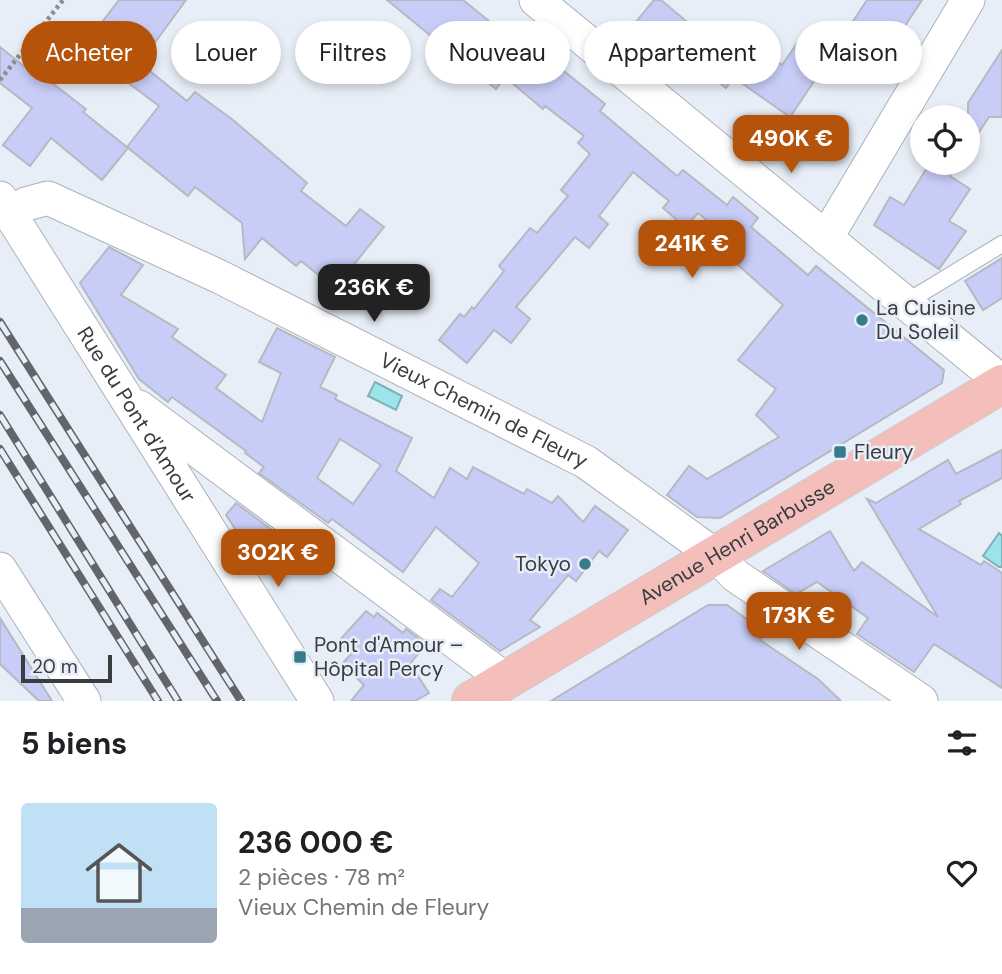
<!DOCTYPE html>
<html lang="fr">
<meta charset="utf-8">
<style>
body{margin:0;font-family:"DM Sans",sans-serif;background:#f6f6f6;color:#202124;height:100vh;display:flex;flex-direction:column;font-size:26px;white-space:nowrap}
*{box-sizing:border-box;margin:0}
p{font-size:23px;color:#757577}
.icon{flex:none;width:38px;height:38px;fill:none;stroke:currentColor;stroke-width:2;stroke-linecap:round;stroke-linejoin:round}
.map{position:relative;height:701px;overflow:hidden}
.drawer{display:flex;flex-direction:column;background:#fff;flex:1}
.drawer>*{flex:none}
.guide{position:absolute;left:21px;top:21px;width:961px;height:63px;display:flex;gap:14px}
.fabs{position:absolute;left:910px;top:105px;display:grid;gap:14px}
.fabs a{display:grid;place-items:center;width:70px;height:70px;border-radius:50%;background:#fff;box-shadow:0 4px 10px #0003;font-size:35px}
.scale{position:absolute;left:21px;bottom:18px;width:91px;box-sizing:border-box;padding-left:7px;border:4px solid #3a3c40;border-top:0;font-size:19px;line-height:24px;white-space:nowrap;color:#3a3c40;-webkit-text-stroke:5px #e8eef7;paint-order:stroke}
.price{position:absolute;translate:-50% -60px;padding:0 16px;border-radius:14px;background:#b45309;color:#fff;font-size:23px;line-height:46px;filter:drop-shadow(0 2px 4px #0008)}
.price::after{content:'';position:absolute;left:50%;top:42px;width:21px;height:16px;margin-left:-10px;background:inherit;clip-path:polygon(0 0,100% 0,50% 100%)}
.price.current{background:#222;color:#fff}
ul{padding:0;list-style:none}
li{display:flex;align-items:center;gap:21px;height:175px;padding:0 21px}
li+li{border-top:2px solid #e0e0e0}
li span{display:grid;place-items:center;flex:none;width:196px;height:140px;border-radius:7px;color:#555}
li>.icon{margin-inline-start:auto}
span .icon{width:84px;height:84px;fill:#fffc;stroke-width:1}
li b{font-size:30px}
h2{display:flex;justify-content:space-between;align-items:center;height:84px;padding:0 21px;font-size:30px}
.pill{padding:0 24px;border-radius:32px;background:#fff;box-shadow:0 4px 10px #0003;font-size:24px;line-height:63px}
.pill.current{background:#b45309;color:#fff}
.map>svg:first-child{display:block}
.water{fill:#9be4eb;stroke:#7eb2b8;stroke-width:2}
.building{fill:#c8cdf7;stroke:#b7b9c2;stroke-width:2;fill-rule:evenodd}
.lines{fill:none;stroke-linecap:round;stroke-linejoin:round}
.lane-casing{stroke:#abb2ba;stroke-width:18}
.street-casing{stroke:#abb2ba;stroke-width:35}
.primary-casing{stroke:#cccccd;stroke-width:40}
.path{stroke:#8a8d94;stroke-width:4.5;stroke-dasharray:3.5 3.5;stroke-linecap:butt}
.lane{stroke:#fff;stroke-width:16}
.street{stroke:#fff;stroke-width:33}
.primary{stroke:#f4bebb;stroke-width:38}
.rail-casing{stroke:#62656a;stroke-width:8}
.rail{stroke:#e8eef7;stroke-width:5;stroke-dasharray:16;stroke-linecap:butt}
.poi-dot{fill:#377c8a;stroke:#e8eef7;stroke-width:2.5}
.labels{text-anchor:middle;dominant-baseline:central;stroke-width:5;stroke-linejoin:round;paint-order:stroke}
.poi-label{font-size:21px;fill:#3a3c40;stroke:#e8eef7;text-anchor:start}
.street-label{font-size:21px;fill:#3a3c40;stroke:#e8eef7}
</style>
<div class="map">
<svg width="1002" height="701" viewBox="0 0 1002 701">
<rect width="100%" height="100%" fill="#e8eef7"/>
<g class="water">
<path d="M375,382L402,396L396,410L368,396Z"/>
<path d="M999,533L1002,536V567H999L983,556Z"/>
</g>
<g class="building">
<path d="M119,0H186L140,63L187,101L195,92L233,120L307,183L301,191L346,226L360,209L384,227L335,288L301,261L296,266L262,238L245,259L242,223L195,187L188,196L127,147L159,106L82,48Z"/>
<path d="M387,0H463L526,51L531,45L605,104L600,111L677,176L683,170L727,205L733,197L758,218L751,227L808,275L816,266L944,370L942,383L720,518L697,517L667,495L689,466L707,479L779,437L756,415L776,389L738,360L783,305L729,257L739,246L698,213L685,227L663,208L669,201L633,172L599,216L608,224L589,248L575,237L516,307L530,319L511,343L494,330L467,363L439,340L460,314L464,317L472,307L474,309L504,271L499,266L530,228L537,233L568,196L561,190L590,154L578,143L584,136L545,106L543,109L505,77L496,89Z"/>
<path d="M654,0H661L717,47L724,38L756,61L763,52L782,65L798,42L827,62L790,117L733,77L726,88L696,65L691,70L635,23Z"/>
<path d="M867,0H922L870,79L832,53Z"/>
<path d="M0,47L40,79L43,76L86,109L83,112L128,148L102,180L51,138L30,166L3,145L32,108L0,83Z"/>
<path d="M1002,50V117H989L968,149V103Z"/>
<path d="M930,163H959L950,176L970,189L949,221L966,231L939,269L874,225L890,197L904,205Z"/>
<path d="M109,247L143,265L121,295L178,329L172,337L226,375L216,388L262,422L281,373L259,362L277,328L335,357L320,387L337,395L335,399L412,438L396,471L434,498L450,468L467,479L473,467L524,494L527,489L552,503L558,496L583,522L595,506L628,530L607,557L599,551L576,581L568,575L530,620L540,627L500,651L431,600L440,589L452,597L479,563L436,527L403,572L332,519L328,523L259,473L264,467L245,453L246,451L172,397L168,402L139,379L80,283ZM340,439L381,465L353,504L317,478Z"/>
<path d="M1002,258V298L983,310L965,281Z"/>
<path d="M1002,450V478L959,501L961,504L919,529L981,565L984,561L1002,573V688L934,644L914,672L857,634L868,618L817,582L796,594L763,571L830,531L854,571L862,562L938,617L867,499L876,503L948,460L956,474Z"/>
<path d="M236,503L303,553L288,572L240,536L226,515Z"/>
<path d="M708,605H727L766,633L760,640L818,679L841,701H551Z"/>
<path d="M366,611L374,617L377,613L403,633L406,629L426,644L410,664L429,693L415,701H351L364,685L342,664L351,654L338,642Z"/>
<path d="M0,618L52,701H39L0,664Z"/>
</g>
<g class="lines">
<defs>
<path id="lane" d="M905,303L1002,244"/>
<g id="street">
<path d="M536,0L1002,382"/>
<path id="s1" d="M0,198L317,701"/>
<path id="s2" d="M9,213L26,204L48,198L218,276L586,462L716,556L736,576L921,701"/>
<path d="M826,238L968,0"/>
<path d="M139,407L505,679"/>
<path d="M0,569L84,701"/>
</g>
<g id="primary">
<path id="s3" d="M471,701L1002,384"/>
</g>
</defs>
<use href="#lane" class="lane-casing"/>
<use href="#street" class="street-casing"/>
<use href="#primary" class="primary-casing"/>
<path class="path" d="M0,80L63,0"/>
<use href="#lane" class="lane"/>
<use href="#street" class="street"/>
<use href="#primary" class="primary"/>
<defs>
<g id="rail">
<path d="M0,322L241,701"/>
<path d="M0,361L217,701"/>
<path d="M0,415L178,701"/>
<path d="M0,449L158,701"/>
</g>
</defs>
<use href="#rail" class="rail-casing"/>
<use href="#rail" class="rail"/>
</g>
<g class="poi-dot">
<circle cx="862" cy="320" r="7"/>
<rect x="833" y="445" width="14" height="14" rx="3.5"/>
<circle cx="585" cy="564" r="7"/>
<rect x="293" y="650" width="14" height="14" rx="3.5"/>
</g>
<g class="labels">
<g class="poi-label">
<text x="876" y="308">La Cuisine<tspan x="876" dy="24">Du Soleil</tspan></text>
<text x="854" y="452">Fleury</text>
<text x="571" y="564" text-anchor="end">Tokyo</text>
<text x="314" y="645">Pont d'Amour –<tspan x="314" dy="24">Hôpital Percy</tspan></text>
</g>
<g class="street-label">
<text stroke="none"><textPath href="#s2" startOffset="527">Vieux Chemin de Fleury</textPath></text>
<text stroke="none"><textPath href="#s1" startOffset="256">Rue du Pont d'Amour</textPath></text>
<text stroke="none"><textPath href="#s3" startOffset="310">Avenue Henri Barbusse</textPath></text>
</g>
</g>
</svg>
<div class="fabs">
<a><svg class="icon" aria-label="locate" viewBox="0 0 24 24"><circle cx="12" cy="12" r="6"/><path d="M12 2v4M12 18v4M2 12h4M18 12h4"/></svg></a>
</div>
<div class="scale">20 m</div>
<b class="price" style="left:791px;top:175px">490K €</b>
<b class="price" style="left:692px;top:280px">241K €</b>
<b class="price current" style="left:374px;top:324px">236K €</b>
<b class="price" style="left:278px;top:589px">302K €</b>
<b class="price" style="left:799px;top:652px">173K €</b>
<div class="guide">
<a class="pill current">Acheter</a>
<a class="pill">Louer</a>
<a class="pill">Filtres</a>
<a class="pill">Nouveau</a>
<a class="pill">Appartement</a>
<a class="pill">Maison</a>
</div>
</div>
<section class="drawer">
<h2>5 biens<svg class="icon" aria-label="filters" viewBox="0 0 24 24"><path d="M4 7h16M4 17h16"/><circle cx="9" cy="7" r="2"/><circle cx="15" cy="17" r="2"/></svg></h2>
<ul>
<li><span style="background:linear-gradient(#bfe0f5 75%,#9aa5b1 0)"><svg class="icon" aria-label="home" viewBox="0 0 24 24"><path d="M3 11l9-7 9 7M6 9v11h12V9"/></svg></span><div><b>236 000 €</b><p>2 pièces · 78 m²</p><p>Vieux Chemin de Fleury</p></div><svg class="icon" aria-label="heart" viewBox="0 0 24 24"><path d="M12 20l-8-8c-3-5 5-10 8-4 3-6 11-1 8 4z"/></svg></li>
</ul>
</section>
